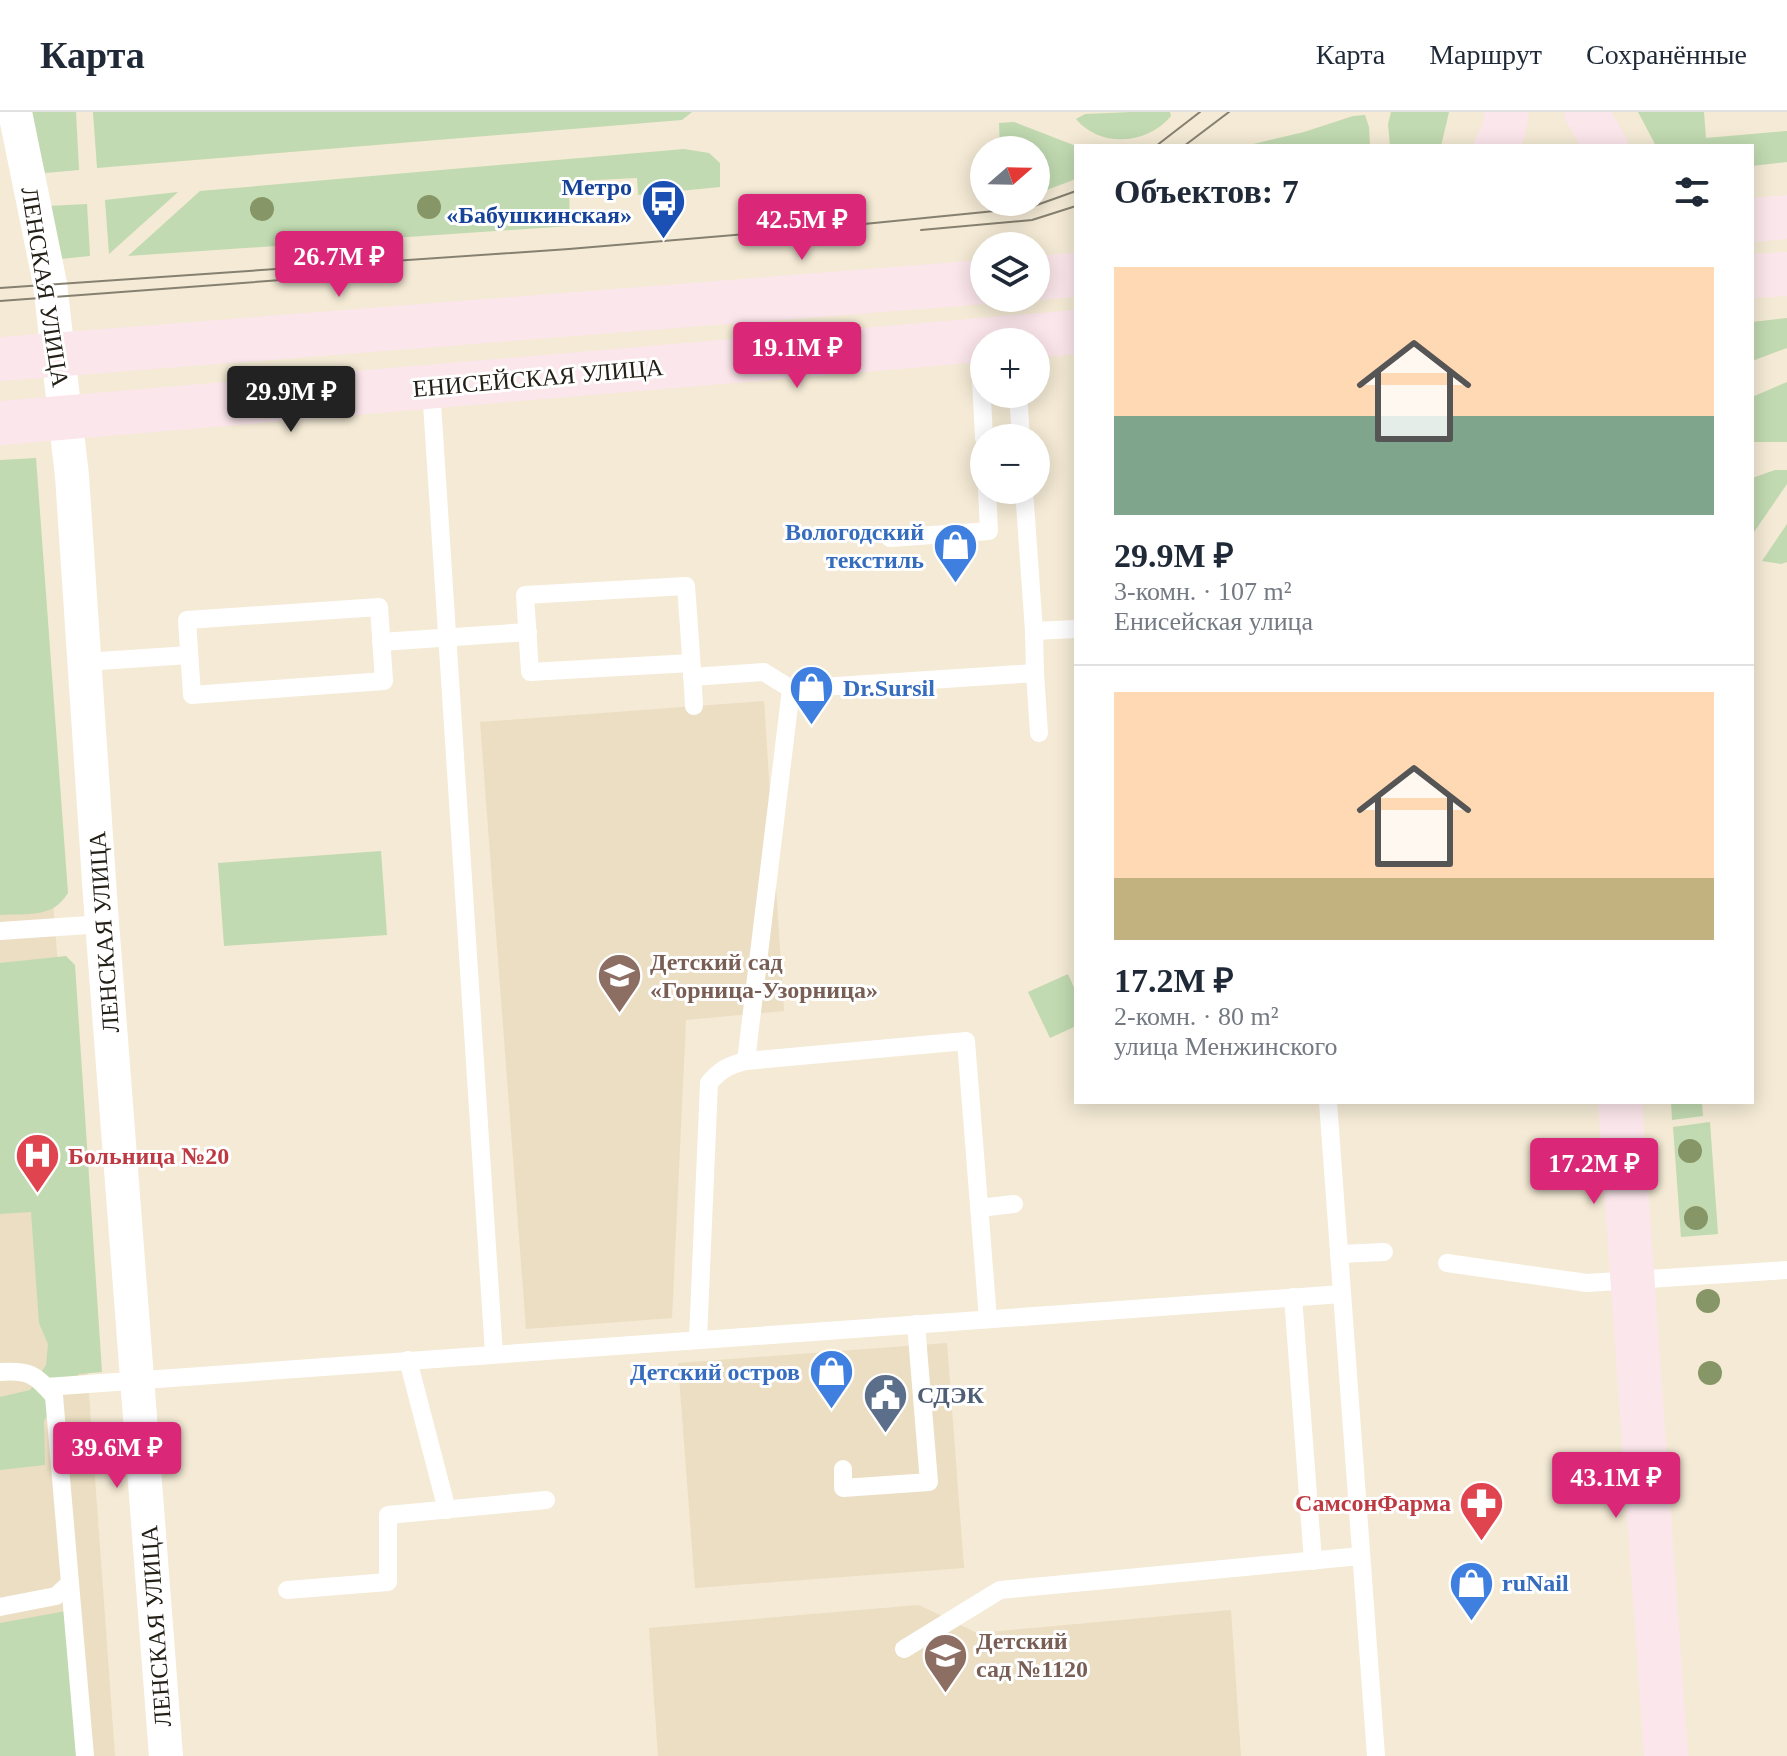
<!DOCTYPE html>
<html lang="ru">
<meta charset="utf-8">
<style>
body{margin:0;font-family:Georgia,serif;background:#f2f2f3;color:#1f2937;height:100vh;display:flex;flex-direction:column;font-size:30px;white-space:nowrap}
*{box-sizing:border-box;margin:0}
p{font-size:26px;color:#747a83}
.icon{flex:none;width:44px;height:44px;fill:none;stroke:currentColor;stroke-width:2;stroke-linecap:round;stroke-linejoin:round}
.map{position:relative;flex:1;overflow:hidden}
.panel{position:absolute;left:1074px;top:32px;width:680px;height:960px;display:flex;flex-direction:column;background:#fff;border-radius:0px;box-shadow:0 4px 20px #0003}
.panel>*{flex:none}
.needle{width:52px;rotate:70deg}
.buttons{position:absolute;left:970px;top:24px;display:grid;gap:16px}
.buttons a{display:grid;place-items:center;width:80px;height:80px;border-radius:50%;background:#fff;box-shadow:0 4px 20px #0003;font-size:40px}
.price{position:absolute;translate:-50% -68px;padding:0 18px;border-radius:8px;background:#db2777;color:#fff;font-size:26px;line-height:52px;filter:drop-shadow(0 2px 4px #0008)}
.price::after{content:'';position:absolute;left:50%;top:48px;width:24px;height:18px;margin-left:-12px;background:inherit;clip-path:polygon(0 0,100% 0,50% 100%)}
.price.on{background:#222;color:#fff}
ul{padding:0;list-style:none}
li{display:grid;align-content:center;gap:16px;height:424px;padding:0 40px}
li+li{border-top:2px solid #e0e1e3}
li span{display:grid;place-items:center;height:248px;border-radius:0px;color:#555}
li>.icon{margin-inline-start:auto}
span .icon{width:144px;height:144px;fill:#fffc;stroke-width:1}
li b{font-size:34px}
h2{display:flex;justify-content:space-between;align-items:center;height:96px;padding:0 40px;font-size:34px}
header{display:flex;align-items:center;gap:48px;box-sizing:border-box;height:112px;padding:0 40px;background:#fff;border-bottom:2px solid #e0e1e3}
header strong{font-size:38px}
nav{display:flex;gap:44px;margin-inline-start:auto;font-size:28px}
.map>svg:first-child{display:block}
.built{fill:#ebdec2}
.green{fill:#c1dab1}
.lines{fill:none;stroke-linecap:round;stroke-linejoin:round}
.lane{stroke:#fff;stroke-width:18}
.street{stroke:#fff;stroke-width:34}
.secondary{stroke:#fbe6eb;stroke-width:44}
.tram{stroke:#868071;stroke-width:2}
.tree{fill:#879667}
.labels{text-anchor:middle;dominant-baseline:central;stroke-width:6;stroke-linejoin:round;paint-order:stroke}
.transit-label{font-size:24px;font-weight:bold;fill:#164399;stroke:#fff;text-anchor:end}
.street-label{font-size:24px;fill:#242018;stroke:#fff}
.shop-label{font-size:24px;font-weight:bold;fill:#366cbe;stroke:#fff;text-anchor:end}
.education-label{font-size:24px;font-weight:bold;fill:#785e54;stroke:#fff;text-anchor:start}
.health-label{font-size:24px;font-weight:bold;fill:#be3a42;stroke:#fff;text-anchor:start}
.service-label{font-size:24px;font-weight:bold;fill:#4e5e75;stroke:#fff;text-anchor:start}
</style>
<header>
<strong>Карта</strong>
<nav><a>Карта</a><a>Маршрут</a><a>Сохранённые</a></nav>
</header>
<div class="map">
<svg width="1787" height="1644" viewBox="0 0 1787 1644">
<rect width="100%" height="100%" fill="#f4ead5"/>
<g class="built">
<path d="M23,414L60,879L115,1644H0V416Z"/>
<path d="M764,589L784,899L686,908L672,1206L526,1217L480,610Z"/>
<path d="M947,1231L964,1456L695,1476L678,1251Z"/>
<path d="M919,1493L977,1521L1231,1498L1241,1644H658L649,1516Z"/>
</g>
<g class="green">
<path d="M29,0H76L79,58L45,61Z"/>
<path d="M93,0H692L682,8L97,56Z"/>
<path d="M1132,0H1170L1171,4C1148,32 1101,37 1076,7L1085,2Z"/>
<path d="M1391,0H1449L1441,34H1390L1388,12Z"/>
<path d="M1638,0H1704L1706,26L1787,19V50L1752,54V34H1656Z"/>
<path d="M1365,3L1369,15L1370,34H1245L1304,20L1353,4Z"/>
<path d="M1014,10L1076,34V67L1036,82V38H1000L999,11Z"/>
<path d="M684,37L709,41L720,51V75L638,83L637,66L575,69L569,76L570,114L128,144L200,79Z"/>
<path d="M178,80L109,142L105,88Z"/>
<path d="M87,92L90,144L60,147L47,94Z"/>
<path d="M1787,206V236L1752,249V210Z"/>
<path d="M1787,270V330H1752V285Z"/>
<path d="M36,346L68,781C52,807 28,801 0,803V348Z"/>
<path d="M1775,358H1787V372L1752,423V366Z"/>
<path d="M1787,412V450L1781,452L1762,449Z"/>
<path d="M381,739L387,823L224,834L218,751Z"/>
<path d="M66,844L75,853L102,1260L79,1262L63,1279L44,1309L45,1353L0,1358V1285L30,1278L46,1253L48,1232L39,1211L31,1100L0,1102V851Z"/>
<path d="M1068,862L1076,880V914L1050,926L1028,880Z"/>
<path d="M1671,990H1702L1703,1004L1672,1008Z"/>
<path d="M1710,1010L1718,1122L1681,1125L1673,1015Z"/>
<path d="M66,1499L76,1644H0V1511Z"/>
</g>
<g class="lines">
<g class="lane">
<path d="M979,228L984,326"/>
<path d="M431,276L494,1242"/>
<path d="M1018,282L1021,326"/>
<path d="M1024,378L1034,519L1076,517"/>
<path d="M890,426L989,419L987,378"/>
<path d="M379,495L384,569L192,583L187,508Z"/>
<path d="M1034,519L1035,561"/>
<path d="M381,530L528,520"/>
<path d="M84,550L189,543"/>
<path d="M691,551L530,560L525,483L686,474C689,514 692,554 694,594"/>
<path d="M692,565L764,560L791,577L1035,561L1039,621"/>
<path d="M0,819L103,812"/>
<path d="M746,949L791,577"/>
<path d="M1328,990L1376,1644"/>
<path d="M979,1096L1014,1092"/>
<path d="M1339,1142L1384,1140"/>
<path d="M1447,1151L1587,1171L1787,1158"/>
<path d="M1293,1185L1313,1449"/>
<path d="M698,1227L709,971C720,958 729,953 746,949L966,929L988,1207"/>
<path d="M408,1248L447,1398"/>
<path d="M0,1260C29,1258 35,1262 54,1284L70,1471L56,1484L0,1495"/>
<path d="M46,1275L1342,1182"/>
<path d="M843,1357V1376L929,1370L916,1212"/>
<path d="M70,1471L85,1644"/>
<path d="M287,1478L388,1470V1403L546,1388"/>
<path d="M904,1537L1000,1478L1361,1444"/>
</g>
<path class="street" d="M15,0L50,172L72,364L100,784L166,1644"/>
<g class="secondary">
<path d="M1586,0L1606,34"/>
<path d="M1496,34L1503,20L1507,0"/>
<path d="M1752,108L1787,105"/>
<path d="M1752,164L1787,162"/>
<path d="M1036,166L1076,163"/>
<path d="M0,247L984,170"/>
<path d="M0,311L1076,220"/>
<path d="M1620,990L1666,1644"/>
</g>
<g class="tram">
<path d="M1156,34L1200,0"/>
<path d="M1184,34L1229,0"/>
<path d="M921,118L1032,108L1076,94"/>
<path d="M0,176L569,137L864,112L1005,98L1034,94L1076,79"/>
<path d="M0,189L335,164"/>
</g>
</g>
<g class="tree">
<circle cx="429" cy="95" r="12"/>
<circle cx="262" cy="97" r="12"/>
<circle cx="1690" cy="1039" r="12"/>
<circle cx="1696" cy="1106" r="12"/>
<circle cx="1708" cy="1189" r="12"/>
<circle cx="1710" cy="1261" r="12"/>
</g>
<defs>
<symbol id="bus-pin" viewBox="-11 -11 22 30"><path d="M0 17L-7.5 6A9.5 9.5 0 1 1 7.5 6Z" fill="#1a4fb4" stroke="#fff"/><path d="M-5-6H5V4H4V6H2V4H-2V6H-4V4H-5ZM-3.5-4V0h7V-4ZM-3.5 1.2v1.5H-2V1.2ZM2 1.2v1.5H3.5V1.2Z" fill="#fff"/></symbol>
<symbol id="shop-pin" viewBox="-11 -11 22 30"><path d="M0 17L-7.5 6A9.5 9.5 0 1 1 7.5 6Z" fill="#3f7fe0" stroke="#fff"/><path d="M-5-2.5h2.3a2.7 3.5 0 0 1 5.4 0H5L5.5 6h-11ZM-1.5-2.5h3a1.5 2.3 0 0 0-3 0Z" fill="#fff"/></symbol>
<symbol id="school-pin" viewBox="-11 -11 22 30"><path d="M0 17L-7.5 6A9.5 9.5 0 1 1 7.5 6Z" fill="#8d6e63" stroke="#fff"/><path d="M0-5L7-2L0 1L-7-2ZM-4 1L0 2.5L4 1V4Q0 6-4 4Z" fill="#fff"/></symbol>
<symbol id="hospital-pin" viewBox="-11 -11 22 30"><path d="M0 17L-7.5 6A9.5 9.5 0 1 1 7.5 6Z" fill="#e0444e" stroke="#fff"/><path d="M-5-5h3v3.5h4V-5h3V5h-3V1.5h-4V5h-3Z" fill="#fff"/></symbol>
<symbol id="civic-pin" viewBox="-11 -11 22 30"><path d="M0 17L-7.5 6A9.5 9.5 0 1 1 7.5 6Z" fill="#5c6f8a" stroke="#fff"/><path d="M-.6-6.5H3V-4.5H.6V-3L4-1V1h2V6H-6V1h2V-1L-.6-3ZM-1.2 2.5V6h2.4V2.5Z" fill="#fff"/></symbol>
<symbol id="pharmacy-pin" viewBox="-11 -11 22 30"><path d="M0 17L-7.5 6A9.5 9.5 0 1 1 7.5 6Z" fill="#e0444e" stroke="#fff"/><path d="M-2-6h4v4h4v4h-4v4h-4v-4h-4v-4h4Z" fill="#fff"/></symbol>
</defs>
<g fill-rule="evenodd">
<use href="#bus-pin" x="638" y="64" width="51" height="69"/>
<use href="#shop-pin" x="930" y="408" width="51" height="69"/>
<use href="#shop-pin" x="786" y="550" width="51" height="69"/>
<use href="#school-pin" x="594" y="838" width="51" height="69"/>
<use href="#hospital-pin" x="12" y="1018" width="51" height="69"/>
<use href="#shop-pin" x="806" y="1234" width="51" height="69"/>
<use href="#civic-pin" x="860" y="1258" width="51" height="69"/>
<use href="#pharmacy-pin" x="1456" y="1366" width="51" height="69"/>
<use href="#shop-pin" x="1446" y="1446" width="51" height="69"/>
<use href="#school-pin" x="920" y="1518" width="51" height="69"/>
</g>
<g class="labels">
<g class="transit-label">
<text x="632" y="75">Метро<tspan x="632" dy="28">«Бабушкинская»</tspan></text>
</g>
<g class="street-label">
<text transform="translate(45 175) rotate(81)">ЛЕНСКАЯ УЛИЦА</text>
<text transform="translate(538 266) rotate(-5)">ЕНИСЕЙСКАЯ УЛИЦА</text>
<text transform="translate(104 820) rotate(-94)">ЛЕНСКАЯ УЛИЦА</text>
<text transform="translate(156 1514) rotate(-94)">ЛЕНСКАЯ УЛИЦА</text>
</g>
<g class="shop-label">
<text x="924" y="420">Вологодский<tspan x="924" dy="28">текстиль</tspan></text>
<text x="843" y="576" text-anchor="start">Dr.Sursil</text>
<text x="800" y="1260">Детский остров</text>
<text x="1502" y="1471" text-anchor="start">ruNail</text>
</g>
<g class="education-label">
<text x="650" y="850">Детский сад<tspan x="650" dy="28">«Горница-Узорница»</tspan></text>
<text x="976" y="1529">Детский<tspan x="976" dy="28">сад №1120</tspan></text>
</g>
<g class="health-label">
<text x="68" y="1044">Больница №20</text>
<text x="1451" y="1391" text-anchor="end">СамсонФарма</text>
</g>
<g class="service-label">
<text x="917" y="1283">СДЭК</text>
</g>
</g>
</svg>
<div class="buttons">
<a><svg class="needle" viewBox="-14 -14 28 28"><path d="M0-13l5 13h-10z" fill="#e53935"/><path d="M0 13l5-13h-10z" fill="#747a83"/></svg></a>
<a><svg class="icon" aria-label="layers" viewBox="0 0 24 24"><path d="M12 4l9 5-9 5-9-5zM3 14l9 5 9-5"/></svg></a>
<a>+</a>
<a>−</a>
</div>
<b class="price" style="left:802px;top:150px">42.5M ₽</b>
<b class="price" style="left:339px;top:187px">26.7M ₽</b>
<b class="price" style="left:797px;top:278px">19.1M ₽</b>
<b class="price on" style="left:291px;top:322px">29.9M ₽</b>
<b class="price" style="left:1594px;top:1094px">17.2M ₽</b>
<b class="price" style="left:117px;top:1378px">39.6M ₽</b>
<b class="price" style="left:1616px;top:1408px">43.1M ₽</b>
<section class="panel">
<h2>Объектов: 7<svg class="icon" aria-label="filters" viewBox="0 0 24 24"><path d="M4 7h16M4 17h16"/><circle cx="9" cy="7" r="2"/><circle cx="15" cy="17" r="2"/></svg></h2>
<ul>
<li><span style="background:linear-gradient(#ffd9b3 60%,#7fa58c 0)"><svg class="icon" aria-label="home" viewBox="0 0 24 24"><path d="M3 11l9-7 9 7M6 9v11h12V9"/></svg></span><div><b>29.9M ₽</b><p>3-комн. · 107 m²</p><p>Енисейская улица</p></div></li>
<li><span style="background:linear-gradient(#ffd9b3 75%,#c2b280 0)"><svg class="icon" aria-label="home" viewBox="0 0 24 24"><path d="M3 11l9-7 9 7M6 9v11h12V9"/></svg></span><div><b>17.2M ₽</b><p>2-комн. · 80 m²</p><p>улица Менжинского</p></div></li>
</ul>
</section>
</div>
